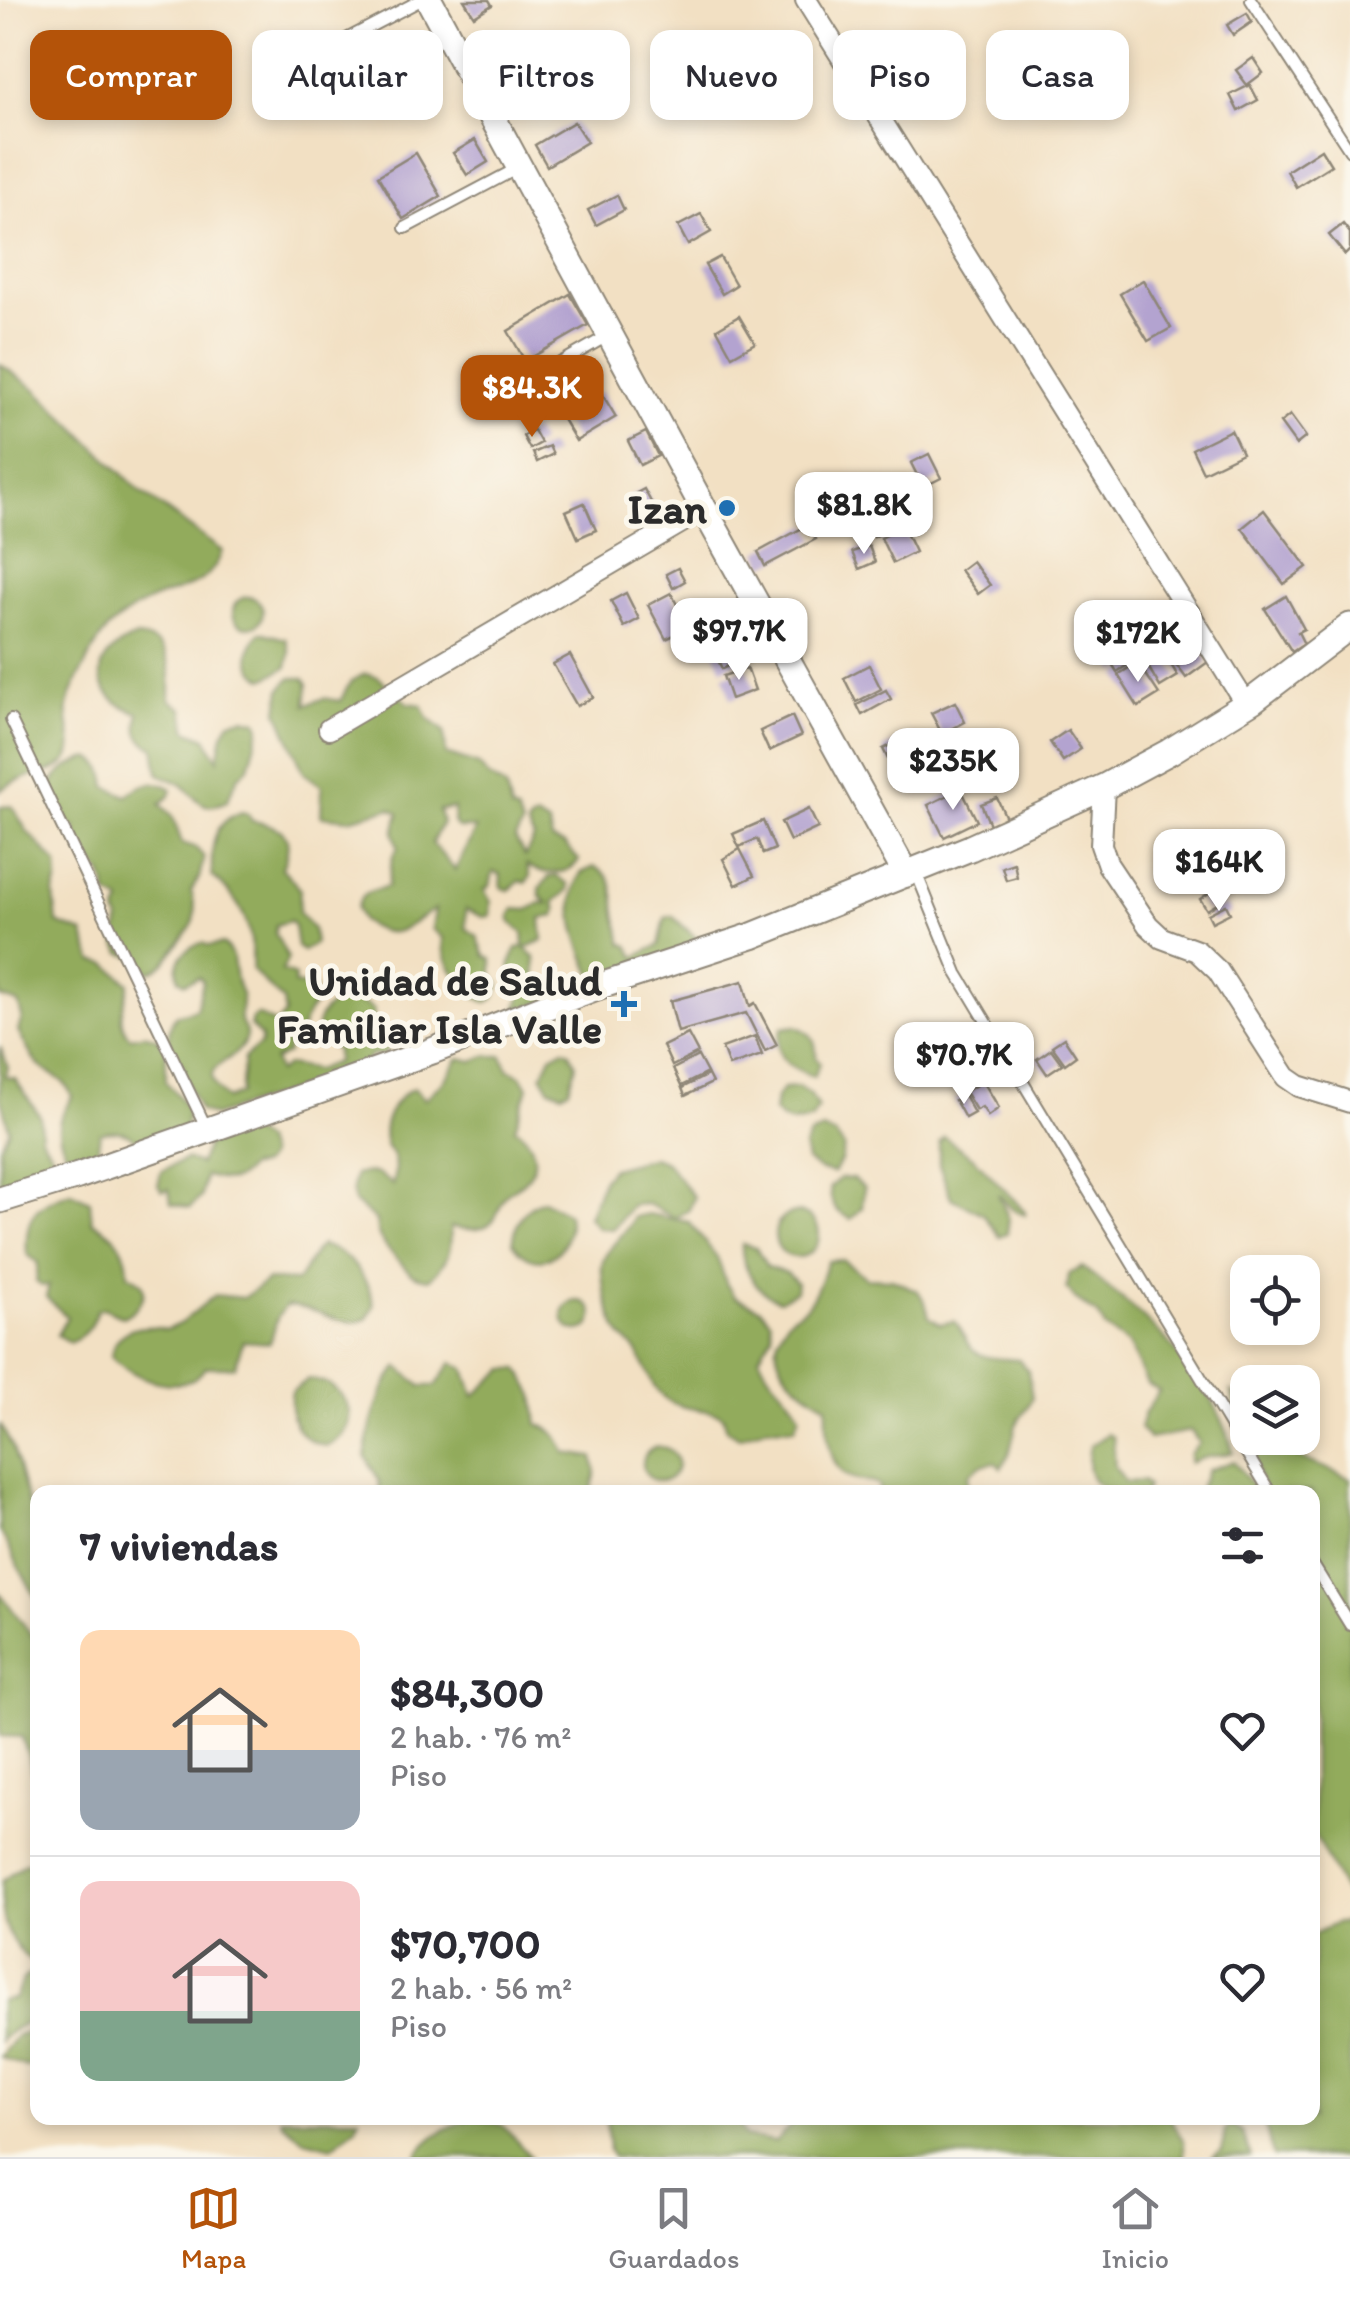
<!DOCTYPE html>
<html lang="es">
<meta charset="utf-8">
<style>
body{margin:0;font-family:Itim,sans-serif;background:#f7f7f7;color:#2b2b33;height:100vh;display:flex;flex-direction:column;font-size:38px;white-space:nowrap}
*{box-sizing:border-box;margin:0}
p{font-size:32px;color:#7c7c81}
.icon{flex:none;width:55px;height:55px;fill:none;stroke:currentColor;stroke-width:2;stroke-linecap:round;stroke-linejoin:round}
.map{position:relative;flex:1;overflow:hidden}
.details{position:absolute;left:30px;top:1485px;width:1290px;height:640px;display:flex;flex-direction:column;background:#fff;border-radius:20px;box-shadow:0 5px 15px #0003}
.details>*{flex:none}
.guide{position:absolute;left:30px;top:30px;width:1290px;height:90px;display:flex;gap:20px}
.tools{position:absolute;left:1230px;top:1255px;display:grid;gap:20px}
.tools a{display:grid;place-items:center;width:90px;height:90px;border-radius:20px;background:#fff;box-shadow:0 5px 15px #0003;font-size:50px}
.price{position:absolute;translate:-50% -85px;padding:0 22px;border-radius:20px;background:#fff;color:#222;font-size:32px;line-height:65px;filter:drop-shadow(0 2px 5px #0008)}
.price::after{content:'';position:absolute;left:50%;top:60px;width:30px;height:22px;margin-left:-15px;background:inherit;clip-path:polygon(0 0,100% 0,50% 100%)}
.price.on{background:#b45309;color:#fff}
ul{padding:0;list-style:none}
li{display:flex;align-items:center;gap:30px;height:250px;padding:0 50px}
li+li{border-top:2px solid #e1e1e2}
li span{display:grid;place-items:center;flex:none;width:280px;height:200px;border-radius:20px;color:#555}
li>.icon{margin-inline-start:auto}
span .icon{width:120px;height:120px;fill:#fffc;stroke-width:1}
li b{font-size:42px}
h2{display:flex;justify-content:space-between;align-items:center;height:120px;padding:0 50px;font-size:42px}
.tag{padding:0 35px;border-radius:20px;background:#fff;box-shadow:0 5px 15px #0003;font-size:35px;line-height:90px}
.tag.on{background:#b45309;color:#fff}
.tab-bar{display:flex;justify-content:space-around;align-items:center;height:140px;border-top:2px solid #e1e1e2;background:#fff;font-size:28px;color:#7c7c81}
.tab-bar a{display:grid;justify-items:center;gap:5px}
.tab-bar .on{color:#b45309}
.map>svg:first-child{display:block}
.forest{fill:#92ab5c;stroke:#5e6b44;stroke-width:2.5;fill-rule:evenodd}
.building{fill:#b3a3d0}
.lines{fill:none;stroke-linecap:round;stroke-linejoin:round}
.service-casing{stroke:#8e8677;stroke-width:14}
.minor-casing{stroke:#8e8677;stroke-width:24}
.tertiary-casing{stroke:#8e8677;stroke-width:29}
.service{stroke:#fff;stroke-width:10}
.minor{stroke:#fff;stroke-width:20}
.tertiary{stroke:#fff;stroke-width:25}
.poi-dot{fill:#1f6fb2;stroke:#fbf7ec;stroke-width:4}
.labels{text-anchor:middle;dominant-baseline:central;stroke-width:10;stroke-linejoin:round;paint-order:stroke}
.poi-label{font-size:42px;font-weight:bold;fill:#2b2b2b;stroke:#fbf7ec;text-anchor:end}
</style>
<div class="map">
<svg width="1350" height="2157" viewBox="0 0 1350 2157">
<rect width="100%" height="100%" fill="#fbf7ec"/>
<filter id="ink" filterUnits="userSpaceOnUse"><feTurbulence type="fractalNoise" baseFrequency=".01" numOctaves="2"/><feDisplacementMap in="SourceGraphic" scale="20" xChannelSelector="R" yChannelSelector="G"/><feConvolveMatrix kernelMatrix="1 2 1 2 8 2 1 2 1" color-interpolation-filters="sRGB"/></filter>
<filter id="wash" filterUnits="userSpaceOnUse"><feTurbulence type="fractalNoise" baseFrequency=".0048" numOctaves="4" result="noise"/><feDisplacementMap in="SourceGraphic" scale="40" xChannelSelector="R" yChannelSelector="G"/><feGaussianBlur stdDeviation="2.25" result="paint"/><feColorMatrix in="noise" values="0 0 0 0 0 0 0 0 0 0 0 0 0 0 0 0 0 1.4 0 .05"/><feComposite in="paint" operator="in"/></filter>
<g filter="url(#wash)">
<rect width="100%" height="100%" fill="#f2e0c3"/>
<g class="forest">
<path d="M0,364L37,390L140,491L222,551C210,591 174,587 143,604C132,609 121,618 111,626C99,635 70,691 68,706C65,723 77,744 68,759C57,777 21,772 0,791Z"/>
<circle cx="248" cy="612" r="15"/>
<path d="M260,632L286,639L290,653L287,667L264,679C244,665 246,650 260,632Z"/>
<path d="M137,637C174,641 170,672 170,700L183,709L187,730L206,738L218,759L223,734L230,721L244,718L258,721L260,728L249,767L238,777L227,801C199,813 200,799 182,785C175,780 166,779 158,773L154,747C136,740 136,730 139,713C91,698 86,655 137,637Z"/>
<path d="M365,674L378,677L408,703L422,705L428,718L444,731L446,754L479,765L488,776L506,788L511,810L517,812L522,826L515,839L525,856L534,838L527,826L531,820L538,818L549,825L552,840L565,845L579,860C569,876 542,876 527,865L530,877L526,883L520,881L509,890L502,888L500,874L493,872L490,886L484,890L491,902L490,916L483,917L466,909V928L477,936L485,956L492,959V974L500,985L494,998L487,1002C466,996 440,960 443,938L432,929L435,909C408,924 396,946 362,921L357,908C362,889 373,892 388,886L392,859L398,847L394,833L399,813L390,808L349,819L321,816L322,786L304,773L278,711L281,689L290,678H304L308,684L306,705L325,698L340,701L351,681ZM454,808L453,822L457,828H476L455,870L432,843L442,823L439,810Z"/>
<path d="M89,758C102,761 106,775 107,787L127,796C139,784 157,778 172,789L170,796L160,804L172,815L182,843L195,847L204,857L199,878L191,891C199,918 196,922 179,943C169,956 167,965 150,972L135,958L121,953L115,941L120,920L116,914L121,902L108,895L103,876L80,848L75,827C61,821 59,817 56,803C55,800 51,791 51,787C53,773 78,761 89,758Z"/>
<path d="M12,806L27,831L57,864L58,880L54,894L57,923L83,933L93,961L107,964L129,983C126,1006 113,1017 130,1037L145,1034L159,1039L166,1051V1082C181,1098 192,1107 184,1130L143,1144C128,1133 119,1128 100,1133L96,1162L84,1171C69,1161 55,1139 60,1120C62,1112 69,1104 72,1097C65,1078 56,1079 42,1068C32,1061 24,1042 18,1031L22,1017L18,1003L0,997V807Z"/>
<path d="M242,812L248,814L252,821C284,826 296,835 282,868L300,889L299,912L313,929L315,943L303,951L297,947L294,926L290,921L276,925L275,933L288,958L282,971L295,976L294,984L314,987L317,1001C315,1005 310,1008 308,1013C299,1030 306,1035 281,1035L288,1047L287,1054L274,1060L278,1072L288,1065L316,1070L336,1062V1049C292,1032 335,979 373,1010L376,1032L386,1041L388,1048L384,1055L370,1056L362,1068L213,1116L200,1111L184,1078L183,1065L177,1062C169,1045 164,1032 176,1015L196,1009L203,982L199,977L185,983L179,979C173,963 186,945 203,943L209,946L223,944C236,957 233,963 236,979C237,988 243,993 242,1002C242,1007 240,1012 240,1018C241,1027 249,1029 245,1040C236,1066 188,1064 227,1099L240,1094L244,1058L261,1044V1037L250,1026L252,1019L258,1015L276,1024L285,1014L283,1001L252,970C255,931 243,901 212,876C211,848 211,822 242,812Z"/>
<path d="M594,867C618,876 613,898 617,918C619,928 622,933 622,943L629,946L635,957L659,945L665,918L672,916L704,945L594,979C581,948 561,908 581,873Z"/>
<path d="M556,876L568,884V891L554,902L557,910L554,916L541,919L543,940L526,948L535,957L536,979L542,981L545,987L543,994L546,1001L516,1010L524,990C506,980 508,965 517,948L524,947L523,933L512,923L510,916L514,909L528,910L540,903H548L540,896V888L549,877Z"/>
<path d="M796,1026C812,1033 817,1040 816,1058L820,1063L814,1077C789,1067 770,1058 782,1028Z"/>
<path d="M0,1046L8,1068L5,1077L15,1079L40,1116L41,1137L53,1156L52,1163L32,1169L31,1182L0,1197V1147L9,1129L0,1097Z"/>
<path d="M564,1049L570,1052L576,1065L569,1089L562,1093L549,1088L542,1075L551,1056Z"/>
<path d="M486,1056H502L508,1069L521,1075L528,1087L515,1128C533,1139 543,1164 524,1181C519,1186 509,1190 505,1196C497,1208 499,1222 482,1228C473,1231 460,1228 450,1227C453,1250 447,1264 429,1279C410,1277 408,1270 395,1257C383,1243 377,1240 376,1221L354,1202L352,1188L355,1175C373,1169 380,1174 393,1185C394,1178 396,1166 394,1159C393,1154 388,1150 386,1145C379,1123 395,1096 414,1088L425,1099L444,1081L459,1058L473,1061Z"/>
<path d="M798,1087L810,1094L818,1107L812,1119C795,1125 787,1125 774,1112L776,1098L784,1088Z"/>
<path d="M823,1130L835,1135L844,1147L841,1161L833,1173L820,1170L807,1161L804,1147L810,1135Z"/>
<path d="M233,1132L253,1133L264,1142L269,1156C264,1166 259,1167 249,1167C234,1187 227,1180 205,1176L201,1197L190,1208L171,1203L169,1189L162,1191L158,1185L161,1171L186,1159L199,1164L208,1144Z"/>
<path d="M944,1137L974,1158L1025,1211V1215L1012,1209L998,1194L1009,1219L1007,1234L1000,1237L983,1214L951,1198L939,1165V1143Z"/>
<path d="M653,1157L666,1162L694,1197L689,1210L675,1218L647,1204L632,1205L613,1229L598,1228L588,1217L603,1179L612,1168Z"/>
<path d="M840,1178L853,1179L864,1188L862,1208L851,1219C835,1212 830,1205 830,1187Z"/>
<path d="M71,1192L90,1201L92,1222C115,1232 128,1249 128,1274C133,1277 139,1279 142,1284C150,1297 133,1312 123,1317L104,1308L97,1310C91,1327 87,1335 69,1342L57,1335L67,1317L46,1297L49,1285L42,1286L36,1282L38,1263L27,1254C24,1216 35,1204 71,1192Z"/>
<path d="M543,1200L568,1214C575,1251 538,1279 513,1243C516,1221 522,1208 543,1200Z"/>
<circle cx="797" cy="1235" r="22"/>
<path d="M648,1214L689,1222L717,1257L727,1285L735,1297L761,1309L770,1320L772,1335L759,1356C770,1384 789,1391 800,1415L795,1428L767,1427L739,1437L727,1430L723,1416C706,1407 688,1412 671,1402C651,1391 649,1370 637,1352C633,1346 626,1341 621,1335C612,1322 598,1276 603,1261C609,1244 627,1234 634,1217Z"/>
<path d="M742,1244L756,1248L767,1267L787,1273L797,1283L796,1291L779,1300C758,1294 740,1266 742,1244Z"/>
<path d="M321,1245C349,1252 369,1278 374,1306L367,1319C339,1330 316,1305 286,1306L278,1316L270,1343L243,1341L235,1367H206C183,1399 133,1379 111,1356C114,1329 142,1322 166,1330L181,1323L215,1295L243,1298L268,1280L297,1281C307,1269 309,1256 321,1245Z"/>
<path d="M843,1260L866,1278L892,1279L918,1291L925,1302L929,1317L940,1324L954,1321C963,1330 964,1339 971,1348C981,1360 1005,1358 1019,1360L1028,1371L1032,1399L1016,1425L1009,1455L1001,1468L995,1462L981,1465L969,1474L967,1492H879V1486C866,1478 861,1483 850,1478C827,1468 826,1425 827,1405C797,1388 759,1359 786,1322C792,1313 803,1313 809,1303C818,1291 822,1275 828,1261Z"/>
<path d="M1082,1267C1141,1311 1216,1377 1233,1452C1217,1457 1205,1455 1190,1463V1454L1199,1443L1191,1431L1149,1439L1140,1428L1144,1414L1159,1391L1147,1384L1129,1345L1105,1328L1098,1315L1075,1299L1067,1288L1069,1274Z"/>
<circle cx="578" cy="1316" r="15"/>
<path d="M452,1362L465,1369L474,1396L505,1369H519L534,1395L538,1424C554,1430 560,1437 566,1453L593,1457L596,1472L591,1492H380L379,1480L365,1456C371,1426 377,1389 399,1367L421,1386H436Z"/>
<path d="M309,1379C348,1382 367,1427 327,1446C298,1441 287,1419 292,1391Z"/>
<path d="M1231,1392L1247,1402L1248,1438H1279L1292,1455L1350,1478V1902L1313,1833L1312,1492H1264Z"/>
<path d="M0,1424L13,1448L28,1504L37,1525V1600L0,1531Z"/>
<path d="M1107,1434L1113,1437L1115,1467L1125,1482L1143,1481L1147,1486L1145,1492C1111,1493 1080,1492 1090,1446Z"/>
<circle cx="660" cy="1464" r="17"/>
<path d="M1234,1461L1257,1492H1198L1208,1470Z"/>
<path d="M0,1593L37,1642V1784L22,1737L0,1736Z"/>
<path d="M25,1863L37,1864V1966C6,1944 0,1919 2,1881Z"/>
<path d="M1337,1923H1350V2157L1273,2156L1263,2118H1312L1313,1934Z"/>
<path d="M28,1975L37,1978V2012C27,2024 11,2029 0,2041V2001L15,1998L23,1979Z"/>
<path d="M37,2029V2063L26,2067L0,2057L17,2035Z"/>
<path d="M281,2118H360L356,2127L332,2147L305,2140L282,2123Z"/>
<path d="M473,2118L502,2125L531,2157H416C428,2135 450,2126 473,2118Z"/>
<path d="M606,2118H734L746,2137L775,2142L798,2118H1170L1184,2142V2157H613L609,2151Z"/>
<path d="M1231,2125L1243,2133L1251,2157H1211L1222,2151L1225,2130Z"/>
</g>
<g id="blocks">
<g class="building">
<path d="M464,0H489L492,5L474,16Z"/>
<path d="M1247,13L1252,22L1233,35L1227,25Z"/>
<path d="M411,36L426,61L399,77L384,52Z"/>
<path d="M1253,58L1263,73L1247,85L1236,70Z"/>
<path d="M550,78L562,99L532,117L520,96Z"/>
<path d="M1250,85L1258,100L1238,111L1230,95Z"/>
<path d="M574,122L587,142L547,166L535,145Z"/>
<path d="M475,140L488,162L467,175L453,153Z"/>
<path d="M1321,149L1331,165L1296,187L1287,171Z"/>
<path d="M416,153L441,196L403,219L378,176Z"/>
<path d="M617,195L624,210L596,225L588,210Z"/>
<path d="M701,214L711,232L688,245L678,226Z"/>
<path d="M1343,224L1350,233V250L1345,255L1329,235Z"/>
<path d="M720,257L736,285L722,294L705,265Z"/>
<path d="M1143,280L1171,328L1148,341L1120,294Z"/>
<path d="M570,294L588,325L525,361L508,331Z"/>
<path d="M739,316L755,343L732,356L717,329Z"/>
<path d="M601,392L616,417L576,441L561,416Z"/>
<path d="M1290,415L1306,437L1296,445L1280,423Z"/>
<path d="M534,430L541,443L530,449L523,436Z"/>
<path d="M1231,430L1242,453L1203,472L1192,449Z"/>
<path d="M646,432L658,456L640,465L628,441Z"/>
<path d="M549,446L553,454L537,462L533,453Z"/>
<path d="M929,454L941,478L923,487L911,463Z"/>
<path d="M644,489L658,515L644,522L631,496Z"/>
<path d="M584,503L596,530L578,538L566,511Z"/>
<path d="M883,510L892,528L874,537L865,519Z"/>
<path d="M1264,510L1307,567L1284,584L1242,528Z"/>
<path d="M808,525L816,539L765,566L758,552Z"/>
<path d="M903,527L915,552L893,563L881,538Z"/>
<path d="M869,546L875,562L859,569L852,552Z"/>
<path d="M972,561L990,585L978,594L960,570Z"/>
<path d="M678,568L685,581L673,588L666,574Z"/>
<path d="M626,593L639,619L624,627L611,601Z"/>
<path d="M671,593L689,628L666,639L648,605Z"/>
<path d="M1286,596L1304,629L1298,632L1304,644L1292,652L1265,609Z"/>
<path d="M1180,623L1208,662L1186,678L1158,639Z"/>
<path d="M736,639L744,658L722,669L713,649Z"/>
<path d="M1160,647L1178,676L1160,687L1143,658Z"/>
<path d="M1124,649L1132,662L1117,672L1109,659Z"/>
<path d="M570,655L593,697L577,706L553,664Z"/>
<path d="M1138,662L1159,694L1138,707L1118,675Z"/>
<path d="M869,665L881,689L856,702L844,678Z"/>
<path d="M747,668L755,690L731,699L723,676Z"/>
<path d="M886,690L891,699L862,715L857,705Z"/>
<path d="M955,702L965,722L942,734L931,713Z"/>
<path d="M792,716L801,736L769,751L760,731Z"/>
<path d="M1068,730L1081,749L1063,761L1050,742Z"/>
<path d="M987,737L1002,780L982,787L967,745Z"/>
<path d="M905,738L912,751L890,763L883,749Z"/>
<path d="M961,789L977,821L944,837L928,805Z"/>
<path d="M997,798L1007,820L991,827L981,804Z"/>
<path d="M809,809L818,828L790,841L781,822Z"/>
<path d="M763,821L775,849L763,854L757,839L739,847L733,834Z"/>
<path d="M740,849L754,876L736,885L723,859Z"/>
<path d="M1014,863L1017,877L1006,880L1002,867Z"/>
<path d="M1215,889L1222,901L1207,910L1200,899Z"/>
<path d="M1226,905L1230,913L1212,922L1208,914Z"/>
<path d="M743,981L750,1006L755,1003L777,1045L765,1051L746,1013L678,1032L670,1001Z"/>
<path d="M688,1034L698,1053L672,1066L663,1046Z"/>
<path d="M755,1036L762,1055L729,1066L722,1048Z"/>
<path d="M1064,1038L1076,1056L1065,1064L1052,1046Z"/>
<path d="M1051,1049L1062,1064L1047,1074L1037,1059Z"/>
<path d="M698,1056L707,1073L681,1086L673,1069Z"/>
<path d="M708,1075L712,1083L685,1096L682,1088Z"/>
<path d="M983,1081L999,1108L988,1116L982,1107L976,1110L965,1092Z"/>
<path d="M964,1095L974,1113L965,1118L955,1100Z"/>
</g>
</g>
</g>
<g filter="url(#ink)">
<use href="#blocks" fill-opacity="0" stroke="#8e8677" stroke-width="2.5"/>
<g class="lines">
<defs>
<g id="service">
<path d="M1251,0L1350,151"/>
<path d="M314,56L421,0"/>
<path d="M405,228L518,168"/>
<path d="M499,398L609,335"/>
<path d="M11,720L207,1129"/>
<path d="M916,872L957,973L1270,1492"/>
<path d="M1312,1563L1350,1625"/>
</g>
<g id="minor">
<path d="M806,0L1246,704"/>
<path d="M329,729L704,509"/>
<path d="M1104,787L1101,845L1108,865L1148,925L1162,938L1197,951L1218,971L1286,1077L1299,1086L1350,1102"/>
</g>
<g id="tertiary">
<path d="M429,0L704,509L906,874"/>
<path d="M0,1200L78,1176L432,1051L594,988L752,936L970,848L1104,787L1169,752L1253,700L1350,626"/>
</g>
</defs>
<use href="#service" class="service-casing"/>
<use href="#minor" class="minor-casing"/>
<use href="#tertiary" class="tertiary-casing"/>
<use href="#service" class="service"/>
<use href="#minor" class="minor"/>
<use href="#tertiary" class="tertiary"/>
</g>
</g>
<g class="poi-dot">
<circle cx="727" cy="508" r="10"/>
<path d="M619 989h10v10h10v10h-10v10h-10v-10h-10v-10h10z"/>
</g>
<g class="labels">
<g class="poi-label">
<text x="707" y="508">Izan</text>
<text x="602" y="980">Unidad de Salud<tspan x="602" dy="48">Familiar Isla Valle</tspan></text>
</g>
</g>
</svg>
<div class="tools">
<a><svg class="icon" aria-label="locate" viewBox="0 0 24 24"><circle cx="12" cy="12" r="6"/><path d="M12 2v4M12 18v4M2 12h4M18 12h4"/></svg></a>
<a><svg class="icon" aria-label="layers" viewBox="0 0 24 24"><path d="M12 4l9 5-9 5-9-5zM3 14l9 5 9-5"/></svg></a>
</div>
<b class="price on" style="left:532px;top:440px">$84.3K</b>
<b class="price" style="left:864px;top:557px">$81.8K</b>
<b class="price" style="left:739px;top:683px">$97.7K</b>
<b class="price" style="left:1138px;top:685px">$172K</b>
<b class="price" style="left:953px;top:813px">$235K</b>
<b class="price" style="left:1219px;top:914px">$164K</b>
<b class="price" style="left:964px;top:1107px">$70.7K</b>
<div class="guide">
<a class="tag on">Comprar</a>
<a class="tag">Alquilar</a>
<a class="tag">Filtros</a>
<a class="tag">Nuevo</a>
<a class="tag">Piso</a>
<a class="tag">Casa</a>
</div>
<section class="details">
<h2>7 viviendas<svg class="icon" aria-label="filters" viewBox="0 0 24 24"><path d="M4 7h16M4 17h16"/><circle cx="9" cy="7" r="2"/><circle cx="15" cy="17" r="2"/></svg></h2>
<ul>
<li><span style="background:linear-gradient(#ffd9b3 60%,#9aa5b1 0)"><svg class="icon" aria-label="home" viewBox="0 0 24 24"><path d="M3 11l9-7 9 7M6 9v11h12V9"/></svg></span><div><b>$84,300</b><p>2 hab. · 76 m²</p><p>Piso</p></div><svg class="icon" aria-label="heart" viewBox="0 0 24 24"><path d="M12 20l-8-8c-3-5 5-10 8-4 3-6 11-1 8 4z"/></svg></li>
<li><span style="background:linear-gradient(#f6c9c9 65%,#7fa58c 0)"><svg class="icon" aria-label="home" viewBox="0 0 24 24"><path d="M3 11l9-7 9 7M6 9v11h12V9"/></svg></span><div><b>$70,700</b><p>2 hab. · 56 m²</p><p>Piso</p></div><svg class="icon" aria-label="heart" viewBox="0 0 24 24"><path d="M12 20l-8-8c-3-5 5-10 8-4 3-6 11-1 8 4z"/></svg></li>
</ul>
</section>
</div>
<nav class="tab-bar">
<a class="on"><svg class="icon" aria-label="map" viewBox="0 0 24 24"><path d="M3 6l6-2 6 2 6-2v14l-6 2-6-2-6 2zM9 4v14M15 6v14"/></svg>Mapa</a>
<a><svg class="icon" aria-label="saved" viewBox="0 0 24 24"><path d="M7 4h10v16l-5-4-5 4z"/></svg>Guardados</a>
<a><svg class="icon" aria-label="home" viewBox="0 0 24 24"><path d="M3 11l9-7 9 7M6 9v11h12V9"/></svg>Inicio</a>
</nav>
